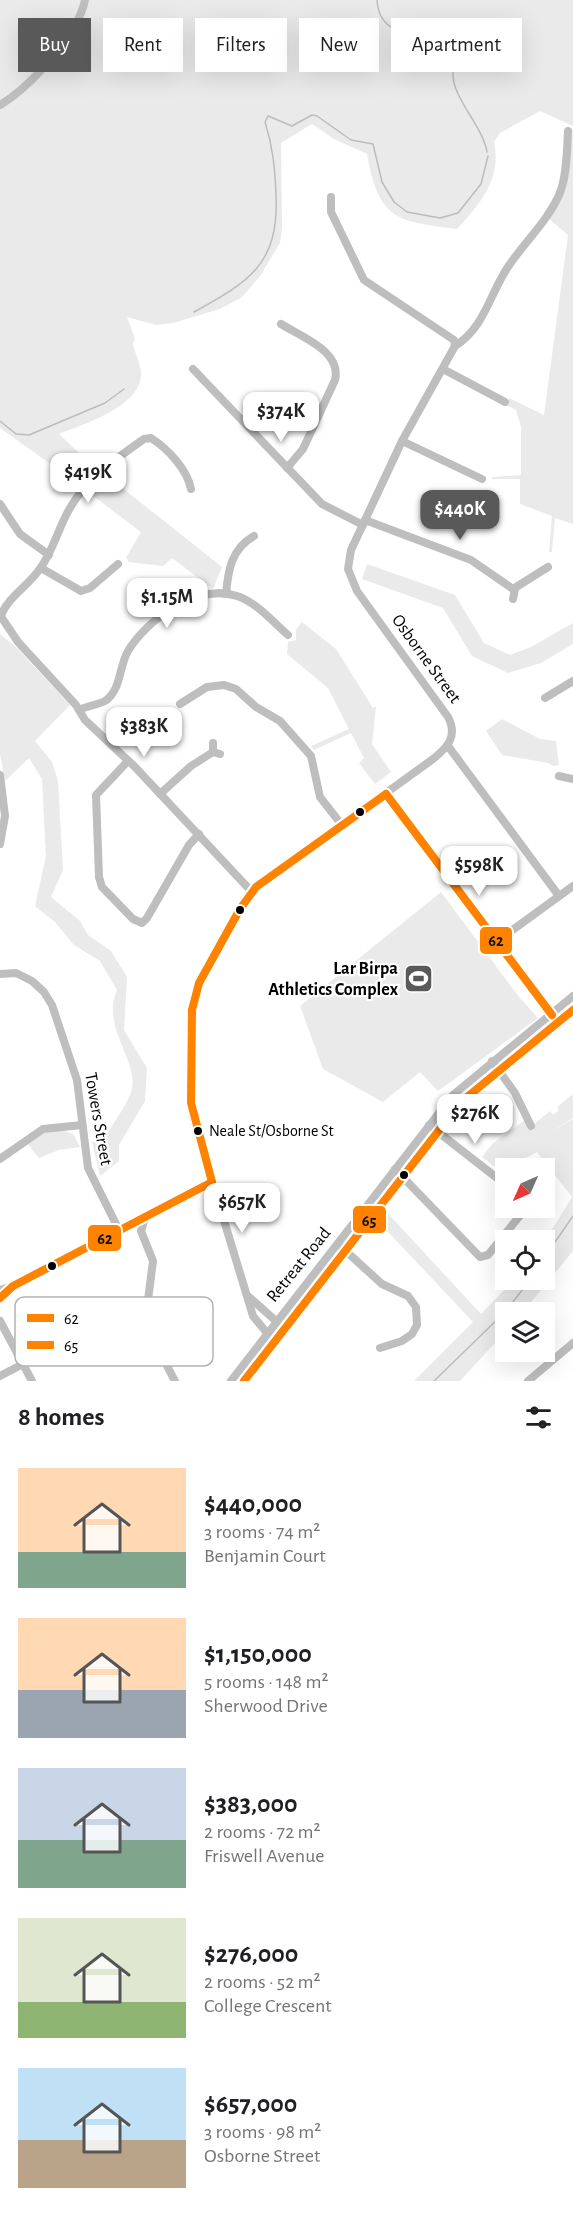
<!DOCTYPE html>
<meta charset="utf-8">
<style>
body{margin:0;font-family:"Alegreya Sans",sans-serif;background:#f6f6f6;color:#202124;height:100vh;display:flex;flex-direction:column;font-size:22px;white-space:nowrap}
*{box-sizing:border-box;margin:0}
p{font-size:20px;color:#757577}
.icon{flex:none;width:33px;height:33px;fill:none;stroke:currentColor;stroke-width:2;stroke-linecap:round;stroke-linejoin:round}
.map{position:relative;height:1381px;overflow:hidden}
.sheet{display:flex;flex-direction:column;background:#fff;flex:1}
.sheet>*{flex:none}
.hud{position:absolute;left:18px;top:18px;width:537px;height:54px;display:flex;gap:12px}
.needle{width:39px;rotate:225deg}
.buttons{position:absolute;left:495px;top:1158px;display:grid;gap:12px}
.buttons a{display:grid;place-items:center;width:60px;height:60px;border-radius:0px;background:#fff;box-shadow:0 6px 24px #0002;font-size:30px}
.price{position:absolute;translate:-50% -51px;padding:0 14px;border-radius:12px;background:#fff;color:#222;font-size:20px;line-height:39px;filter:drop-shadow(0 2px 3px #0008)}
.price::after{content:'';position:absolute;left:50%;top:36px;width:18px;height:14px;margin-left:-9px;background:inherit;clip-path:polygon(0 0,100% 0,50% 100%)}
.price.selected{background:#595959;color:#fff}
ul{padding:0;list-style:none}
li{display:flex;align-items:center;gap:18px;height:150px;padding:0 18px}
li span{display:grid;place-items:center;flex:none;width:168px;height:120px;border-radius:0px;color:#555}
li>.icon{margin-inline-start:auto}
span .icon{width:72px;height:72px;fill:#fffc;stroke-width:1}
li b{font-size:26px}
h2{display:flex;justify-content:space-between;align-items:center;height:72px;padding:0 18px;font-size:26px}
.tag{padding:0 21px;border-radius:0px;background:#fff;box-shadow:0 6px 24px #0002;font-size:21px;line-height:54px}
.tag.selected{background:#595959;color:#fff}
.map>svg:first-child{display:block}
.green{fill:#eaeaea}
.lines{fill:none;stroke-linecap:round;stroke-linejoin:round}
.stream{stroke:#bcbcbc;stroke-width:1.5}
.minor{stroke:#bebebe;stroke-width:8}
.bus-1-casing{stroke:#fff;stroke-width:12}
.bus-2-casing{stroke:#fff;stroke-width:12}
.bus-1{stroke:#ff8200;stroke-width:8}
.bus-2{stroke:#ff8200;stroke-width:8}
.bus-dot{fill:#000;stroke:#fff;stroke-width:2}
.labels{text-anchor:middle;dominant-baseline:central;stroke-width:4.5;stroke-linejoin:round;paint-order:stroke}
.bus-label{font-size:16px;fill:#000;stroke:#fff;text-anchor:start}
.street-label{font-size:18px;fill:#000;stroke:#fff}
.poi-label{font-size:18px;font-weight:bold;fill:#000;stroke:#fff;text-anchor:end}
.key{fill:#fff;stroke:#b2b2b2;stroke-width:1.5}
.key-label{font-size:16px;fill:#000}
.line-badge{stroke:#fff;stroke-width:2}
.pale-badge-label{font-size:16px;text-anchor:middle;font-weight:bold;fill:#111}
</style>
<div class="map">
<svg width="573" height="1381" viewBox="0 0 573 1381">
<rect width="100%" height="100%" fill="#fff"/>
<g class="green">
<path d="M0,0H573V524L555,518L552,552H549L552,516L520,504V479H492V477L521,475V427L516,410L508,406L509,398L544,415L568,235L549,219L568,172L573,126L540,111L500,133L494,142C502,179 480,204 457,229C397,221 379,221 367,154L334,139L312,124L281,143L282,228L280,243L260,276L242,297L220,309L173,323L156,325L127,317L135,339L133,344C135,353 140,364 141,371C144,406 84,424 59,434L93,466L77,483L0,428Z"/>
<path d="M106,475L222,567L213,589L172,558L163,566L129,562L126,558L141,532L88,492Z"/>
<path d="M367,564L455,595L484,643L510,655L531,647L573,623V644L541,663L508,673L472,656L443,608L362,579Z"/>
<path d="M302,622L336,649L373,708L376,706L372,744L391,772L375,784L359,763L364,758L351,733L314,750L311,746L349,729L328,688L287,654L288,642L296,640V630Z"/>
<path d="M0,634L15,646L70,705L35,741L52,762L58,781L63,870L51,897L80,921L88,935L111,951L127,977L124,1030L147,1068L145,1101L119,1145V1161L100,1176L92,1142L103,1140C112,1125 125,1108 131,1092C141,1062 100,1028 117,990L100,961L74,945L55,922L35,906L46,856L45,840L42,779L29,758L5,781L0,754Z"/>
<path d="M502,719L540,739L556,741L559,765L553,766L548,763L502,755L486,731Z"/>
<path d="M441,892L519,997L538,1018L438,1091L420,1072L383,1102L323,1069L300,1006Z"/>
<path d="M573,1094V1118L550,1132L573,1119V1251L523,1312H506L505,1332L460,1381H414L473,1322L374,1217L382,1207L481,1314L514,1280H544L545,1241L572,1197L537,1152L506,1168L503,1173L482,1157L493,1143L525,1120L529,1128L550,1111L553,1115L559,1110L557,1107Z"/>
<path d="M62,1130L73,1134L80,1147L59,1150L39,1158L27,1143L43,1132Z"/>
</g>
<g class="lines">
<g class="stream">
<path d="M377,0C380,52 447,24 462,44L461,51"/>
<path d="M453,72C451,97 483,126 487,152"/>
<path d="M194,312C250,281 279,264 276,195C275,169 273,147 265,122L268,116L292,126L312,115L317,116L351,140L373,144L382,182L394,202L407,212L440,218L458,213L481,184L488,156"/>
<path d="M0,421L16,434L29,435L105,403L124,389"/>
<path d="M544,1258L573,1216"/>
<path d="M434,1381L505,1312L530,1280"/>
</g>
<g class="minor">
<path d="M0,105C30,87 78,35 85,0"/>
<path d="M331,197V212L364,280L454,340L455,346"/>
<path d="M281,324C300,336 342,351 335,380L303,449L287,468"/>
<path d="M193,369L322,504L363,525"/>
<path d="M443,369L505,402"/>
<path d="M402,441L482,479"/>
<path d="M0,504L20,534L49,555"/>
<path d="M365,520L471,560L513,589L548,567"/>
<path d="M41,568L81,591L90,588L118,564"/>
<path d="M226,594C228,571 231,549 254,536"/>
<path d="M513,599L515,589"/>
<path d="M1,616C7,598 28,586 39,570C53,552 58,528 70,508C86,479 117,458 144,439L151,438C168,449 187,469 191,489"/>
<path d="M2,618L18,642L76,705L85,720L135,767L252,892"/>
<path d="M545,698L573,681"/>
<path d="M180,704L207,687L224,685L236,689L256,707L280,721L311,756L320,797L341,824"/>
<path d="M79,710C87,706 97,705 105,701C121,691 119,666 128,651C147,619 198,583 237,596C256,602 273,622 288,635"/>
<path d="M213,743V752L220,754"/>
<path d="M448,746L559,896"/>
<path d="M128,761L96,795L99,877L102,887L133,919L142,923L147,918L189,845L199,834"/>
<path d="M0,775L5,816L0,844"/>
<path d="M559,776L573,779"/>
<path d="M160,794L191,766L213,752"/>
<path d="M386,794L552,1015"/>
<path d="M496,942L573,886"/>
<path d="M0,974L16,973L32,981L44,992L52,1005L77,1080L88,1168L119,1230"/>
<path d="M492,1061L515,1093L531,1126"/>
<path d="M429,1125L506,1185"/>
<path d="M0,1159L43,1129L82,1125"/>
<path d="M395,1169L480,1257L488,1255L526,1208"/>
<path d="M146,1215L141,1231L153,1261L145,1324L175,1381"/>
<path d="M338,1244L382,1284L408,1296L416,1307L417,1325L412,1334L402,1341L380,1348"/>
<path d="M0,1290L13,1286L212,1182"/>
<path d="M249,1297L276,1321"/>
<path d="M0,1321L32,1381"/>
<path d="M267,1333L253,1316L192,1115V1017L196,991L235,917L256,887L433,759C448,747 458,736 448,717L357,591L348,569L351,550L402,441L455,346C483,329 489,297 506,270C522,244 550,220 561,190C567,172 567,150 568,131"/>
<path d="M543,1352L550,1361"/>
<path d="M0,1376L23,1364"/>
<path d="M231,1381L453,1095L573,996"/>
<path d="M528,1381L573,1343"/>
</g>
<defs>
<g id="bus-1">
<path d="M386,794L552,1015"/>
<path d="M212,1182L191,1103L192,1010L199,983L240,909L256,887L386,794"/>
<path d="M0,1298L13,1286L212,1182"/>
</g>
<path id="bus-2" d="M244,1381L461,1102L573,1010"/>
</defs>
<use href="#bus-1" class="bus-1-casing"/>
<use href="#bus-2" class="bus-2-casing"/>
<use href="#bus-1" class="bus-1"/>
<use href="#bus-2" class="bus-2"/>
</g>
<defs>
<symbol id="stadium-square" viewBox="-11 -11 22 22"><rect x="-9" y="-9" width="18" height="18" rx="4" fill="#595959" stroke="#fff"/><path d="M0-5a6.5 5 0 1 0 0 10a6.5 5 0 1 0 0-10ZM-3.5-1.8h7v3.6h-7Z" fill="#fff"/></symbol>
</defs>
<g fill-rule="evenodd">
<use href="#stadium-square" x="402" y="962" width="33" height="33"/>
</g>
<g class="bus-dot">
<circle cx="360" cy="812" r="5"/>
<circle cx="240" cy="910" r="5"/>
<circle cx="198" cy="1131" r="5"/>
<circle cx="404" cy="1175" r="5"/>
<circle cx="52" cy="1266" r="5"/>
</g>
<g class="labels">
<g class="bus-label">
<text x="209" y="1131">Neale St/Osborne St</text>
</g>
<g class="street-label">
<text transform="translate(426 659) rotate(54)">Osborne Street</text>
<text transform="translate(98 1119) rotate(80)">Towers Street</text>
<text transform="translate(299 1265) rotate(-51)">Retreat Road</text>
</g>
<g class="poi-label">
<text x="398" y="969">Lar Birpa<tspan x="398" dy="21">Athletics Complex</tspan></text>
</g>
</g>
<rect x="15" y="1297" width="198" height="69" rx="9" class="key"/>
<rect x="27" y="1314" width="27" height="8" fill="#ff8200"/>
<rect x="27" y="1341" width="27" height="8" fill="#ff8200"/>
<g class="key-label">
<text x="64" y="1324">62</text>
<text x="64" y="1351">65</text>
</g>
<g class="line-badge">
<rect x="479" y="926" width="34" height="29" rx="6" fill="#ff8200"/>
<rect x="352" y="1205" width="35" height="29" rx="6" fill="#ff8200"/>
<rect x="87" y="1224" width="35" height="28" rx="6" fill="#ff8200"/>
</g>
<g class="pale-badge-label">
<text x="496" y="946">62</text>
<text x="369" y="1226">65</text>
<text x="105" y="1244">62</text>
</g>
</svg>
<div class="buttons">
<a><svg class="needle" viewBox="-14 -14 28 28"><path d="M0-13l5 13h-10z" fill="#e53935"/><path d="M0 13l5-13h-10z" fill="#757577"/></svg></a>
<a><svg class="icon" aria-label="locate" viewBox="0 0 24 24"><circle cx="12" cy="12" r="6"/><path d="M12 2v4M12 18v4M2 12h4M18 12h4"/></svg></a>
<a><svg class="icon" aria-label="layers" viewBox="0 0 24 24"><path d="M12 4l9 5-9 5-9-5zM3 14l9 5 9-5"/></svg></a>
</div>
<b class="price" style="left:281px;top:443px">$374K</b>
<b class="price" style="left:88px;top:504px">$419K</b>
<b class="price selected" style="left:460px;top:541px">$440K</b>
<b class="price" style="left:167px;top:629px">$1.15M</b>
<b class="price" style="left:144px;top:758px">$383K</b>
<b class="price" style="left:479px;top:897px">$598K</b>
<b class="price" style="left:475px;top:1145px">$276K</b>
<b class="price" style="left:242px;top:1234px">$657K</b>
<div class="hud">
<a class="tag selected">Buy</a>
<a class="tag">Rent</a>
<a class="tag">Filters</a>
<a class="tag">New</a>
<a class="tag">Apartment</a>
</div>
</div>
<section class="sheet">
<h2>8 homes<svg class="icon" aria-label="filters" viewBox="0 0 24 24"><path d="M4 7h16M4 17h16"/><circle cx="9" cy="7" r="2"/><circle cx="15" cy="17" r="2"/></svg></h2>
<ul>
<li><span style="background:linear-gradient(#ffd9b3 70%,#7fa58c 0)"><svg class="icon" aria-label="home" viewBox="0 0 24 24"><path d="M3 11l9-7 9 7M6 9v11h12V9"/></svg></span><div><b>$440,000</b><p>3 rooms · 74 m²</p><p>Benjamin Court</p></div></li>
<li><span style="background:linear-gradient(#ffd9b3 60%,#9aa5b1 0)"><svg class="icon" aria-label="home" viewBox="0 0 24 24"><path d="M3 11l9-7 9 7M6 9v11h12V9"/></svg></span><div><b>$1,150,000</b><p>5 rooms · 148 m²</p><p>Sherwood Drive</p></div></li>
<li><span style="background:linear-gradient(#c9d6e8 60%,#7fa58c 0)"><svg class="icon" aria-label="home" viewBox="0 0 24 24"><path d="M3 11l9-7 9 7M6 9v11h12V9"/></svg></span><div><b>$383,000</b><p>2 rooms · 72 m²</p><p>Friswell Avenue</p></div></li>
<li><span style="background:linear-gradient(#dfe7d0 70%,#8fb573 0)"><svg class="icon" aria-label="home" viewBox="0 0 24 24"><path d="M3 11l9-7 9 7M6 9v11h12V9"/></svg></span><div><b>$276,000</b><p>2 rooms · 52 m²</p><p>College Crescent</p></div></li>
<li><span style="background:linear-gradient(#bfe0f5 60%,#b9a48a 0)"><svg class="icon" aria-label="home" viewBox="0 0 24 24"><path d="M3 11l9-7 9 7M6 9v11h12V9"/></svg></span><div><b>$657,000</b><p>3 rooms · 98 m²</p><p>Osborne Street</p></div></li>
</ul>
</section>
